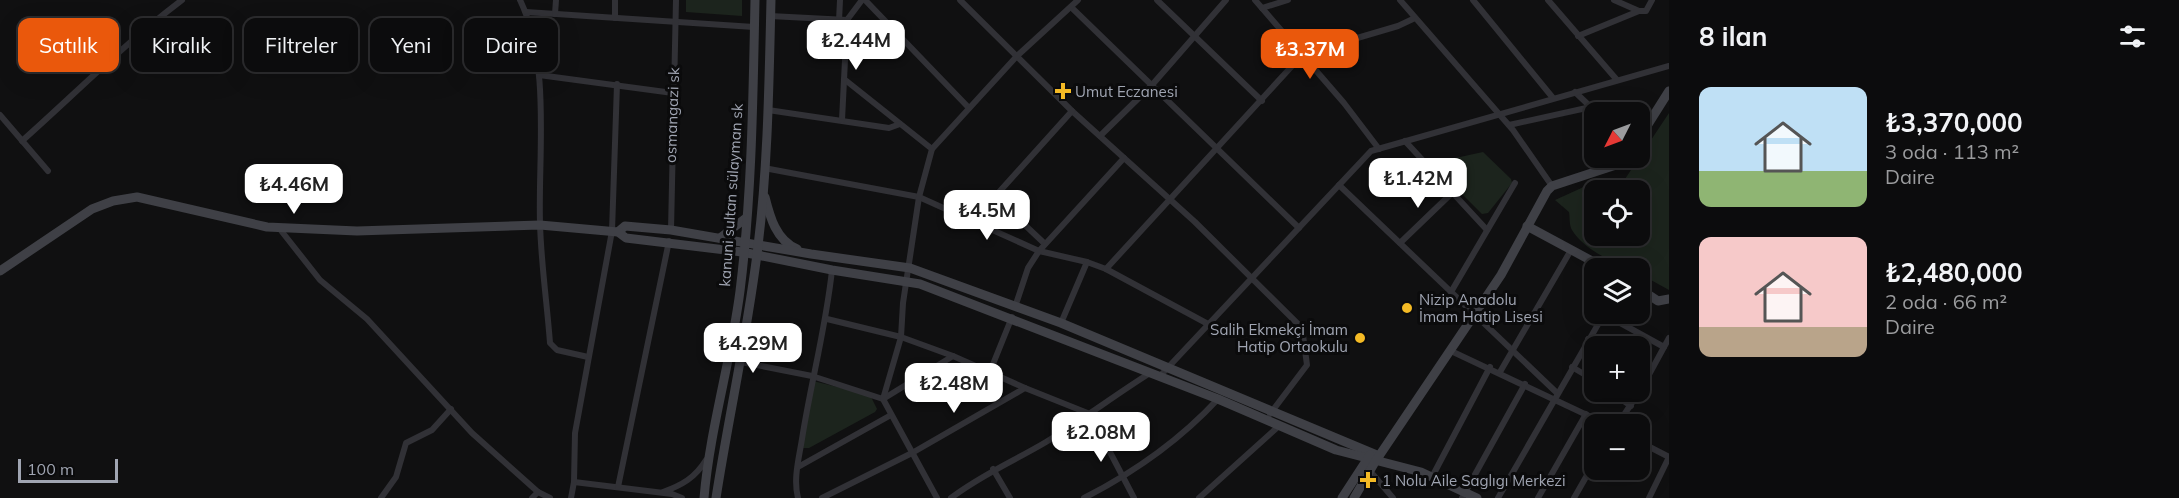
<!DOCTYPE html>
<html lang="tr">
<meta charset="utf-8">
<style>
body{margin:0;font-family:Mulish,sans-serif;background:#1a1a1b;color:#f1f3f6;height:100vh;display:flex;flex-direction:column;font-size:22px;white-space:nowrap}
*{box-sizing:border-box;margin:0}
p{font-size:20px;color:#9a9b9d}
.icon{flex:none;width:33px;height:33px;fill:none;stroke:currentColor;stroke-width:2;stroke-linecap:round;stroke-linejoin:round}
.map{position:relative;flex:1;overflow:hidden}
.details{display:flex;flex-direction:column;background:#0c0c0d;width:510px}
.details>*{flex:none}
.guide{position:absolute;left:18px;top:18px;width:570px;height:54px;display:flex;gap:12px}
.needle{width:39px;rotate:228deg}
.tools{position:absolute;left:1584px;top:102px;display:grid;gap:12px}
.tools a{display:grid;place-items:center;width:66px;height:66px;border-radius:12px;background:#0c0c0d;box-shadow:0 6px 24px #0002,0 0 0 2px #2c2c2e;font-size:30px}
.scale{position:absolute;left:18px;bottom:15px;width:100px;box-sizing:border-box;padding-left:6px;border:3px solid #a0a5b2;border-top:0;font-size:16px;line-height:21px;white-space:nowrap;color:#a0a5b2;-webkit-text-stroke:4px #0b0b0c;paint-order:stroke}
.price{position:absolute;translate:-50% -51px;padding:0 14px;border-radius:12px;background:#fff;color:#222;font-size:20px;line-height:39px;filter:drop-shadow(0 2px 3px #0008)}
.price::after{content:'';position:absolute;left:50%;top:36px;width:18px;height:14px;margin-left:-9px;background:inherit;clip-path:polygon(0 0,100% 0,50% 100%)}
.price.selected{background:#ea580c;color:#fff}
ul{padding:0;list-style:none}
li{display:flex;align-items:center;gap:18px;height:150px;padding:0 30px}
li span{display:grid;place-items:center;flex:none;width:168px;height:120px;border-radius:12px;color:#555}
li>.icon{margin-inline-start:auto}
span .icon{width:72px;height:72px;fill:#fffc;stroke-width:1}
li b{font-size:26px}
h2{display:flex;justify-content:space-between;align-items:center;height:72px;padding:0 30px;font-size:26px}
.chip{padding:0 21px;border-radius:12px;background:#0c0c0d;box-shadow:0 6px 24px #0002,0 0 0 2px #2c2c2e;font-size:21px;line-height:54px}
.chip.selected{background:#ea580c;color:#fff}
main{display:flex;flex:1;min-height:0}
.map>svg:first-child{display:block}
.green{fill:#1c241d;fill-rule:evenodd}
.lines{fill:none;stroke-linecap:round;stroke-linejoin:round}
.street{stroke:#313136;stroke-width:6}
.secondary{stroke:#3f4046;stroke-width:9}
.poi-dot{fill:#f4ba25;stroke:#0b0b0c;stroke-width:2}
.labels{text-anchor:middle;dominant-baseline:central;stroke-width:6;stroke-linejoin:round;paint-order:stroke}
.poi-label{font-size:15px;fill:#a0a5b2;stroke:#0b0b0c;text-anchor:start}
.street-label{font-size:15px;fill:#a0a5b2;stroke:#0b0b0c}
</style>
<main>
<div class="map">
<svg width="1669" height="498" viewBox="0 0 1669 498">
<rect width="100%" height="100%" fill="#101011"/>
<g class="green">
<path d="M686,0H742V16L686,12Z"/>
<path d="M1669,113V290L1640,274V268C1619,268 1583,249 1572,230C1569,225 1570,217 1569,212L1555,200L1588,185L1625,179ZM1594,190H1640V236H1594Z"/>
<path d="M1483,152L1511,179L1512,183L1488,213L1482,214L1433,165L1437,162Z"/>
<path d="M813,381L870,395L877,409L875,412L809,448H803Z"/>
</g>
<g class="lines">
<g class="street">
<path d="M520,0C551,64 538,154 540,223C541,263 547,303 550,343L557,350L588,357"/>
<path d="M865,0L969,108"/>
<path d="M960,0L1072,111L1195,222L1302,328L1307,365L1270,414"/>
<path d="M1157,0L1262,101"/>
<path d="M1255,0L1344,103L1379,149"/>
<path d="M1400,0L1513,130L1552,186"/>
<path d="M1473,0L1553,98"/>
<path d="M1548,0L1617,80"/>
<path d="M1614,0L1639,11"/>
<path d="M1071,7L1299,228"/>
<path d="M1262,8L1288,0"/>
<path d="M526,12L754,27"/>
<path d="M555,14L556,0"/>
<path d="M770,16L847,20L862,0"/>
<path d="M615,18V0"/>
<path d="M839,21L840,0"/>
<path d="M1578,36L1639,11H1646L1652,0"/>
<path d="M539,75L673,93"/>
<path d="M844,79L932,149"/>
<path d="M1575,92L1596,112"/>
<path d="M768,110L889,128L900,124"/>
<path d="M0,115L48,171"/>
<path d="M842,120L847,20"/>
<path d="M1509,125L1591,107"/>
<path d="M1100,136L1152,85L1226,0"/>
<path d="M22,141C76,93 125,43 182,0"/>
<path d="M1405,141L1487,230"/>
<path d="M764,168L919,197L1039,251L1087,262L1106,269L1208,324"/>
<path d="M1339,185L1557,393"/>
<path d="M995,197L1045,244"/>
<path d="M973,221L1072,111"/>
<path d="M279,228L320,280L367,319L472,433L538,492"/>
<path d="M671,230L676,0"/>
<path d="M1400,243L1453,192"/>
<path d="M1106,269L1303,54L1398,26L1415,18"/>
<path d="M1451,292L1515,183"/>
<path d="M1015,307L1028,268L1039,251L1124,158"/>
<path d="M1604,314L1664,347"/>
<path d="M827,319L901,337L953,356"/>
<path d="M1061,323L1087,262"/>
<path d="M1588,339L1600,346"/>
<path d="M1451,351L1606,424"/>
<path d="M741,362L812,376L883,399L953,356L1025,388"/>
<path d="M1572,367L1594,380"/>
<path d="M1640,370L1648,375"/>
<path d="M1500,372L1571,250"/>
<path d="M989,374L1012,317"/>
<path d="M1160,376L1371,151L1669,66"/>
<path d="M1640,391L1669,338"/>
<path d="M1611,392L1631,406"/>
<path d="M1618,424L1639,392"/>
<path d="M1640,442L1669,457"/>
<path d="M798,467L891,415"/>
<path d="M993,469L1010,498"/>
<path d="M1370,471L1393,498"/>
<path d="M1432,477L1490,367"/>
<path d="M574,482L672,494L682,498"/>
<path d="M618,487L669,241"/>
<path d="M663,492C682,485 695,478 706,460"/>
<path d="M381,498L396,477L406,443L432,430L451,409"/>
<path d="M532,498L538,492L550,498"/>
<path d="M571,498L574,482L575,433L612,231L617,84"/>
<path d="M798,498C793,479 799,458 802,439C811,382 826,327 832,270"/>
<path d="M822,498L912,453L1025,388L1090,414L1134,498"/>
<path d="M937,498L883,399L901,337L903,303L919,197L932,149L1017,56L1078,0"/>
<path d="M951,498C981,475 1014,461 1046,442C1082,420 1115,395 1150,373"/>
<path d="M1084,498C1133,473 1180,440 1218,399"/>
<path d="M1199,498L1280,425"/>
<path d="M1462,498L1525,384"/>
<path d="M1498,498L1604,314"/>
<path d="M1538,498L1586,414"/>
<path d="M1574,498L1594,463"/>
<path d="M1649,498L1669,457"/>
</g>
<g class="secondary">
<path d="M1640,137L1669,91"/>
<path d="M765,197C770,217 776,240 797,249"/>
<path d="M1527,226L1605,268"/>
<path d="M618,232L625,226L671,230L811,254L910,268L1061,323L1379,456"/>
<path d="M720,238L746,218"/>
<path d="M0,271L92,209L113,201L137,197L267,227L357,231L540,225L618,232L626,238L742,252L832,270L920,284L1218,399L1336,450L1421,472L1477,498"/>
<path d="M1640,289L1658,301L1669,299"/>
<path d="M704,498C710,428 731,361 740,291C752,195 753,97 755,0"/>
<path d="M716,498C729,414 748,331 758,246C768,165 769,82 771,0"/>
<path d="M1342,498L1370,455"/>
<path d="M1354,498L1375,462L1501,275L1547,191L1552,186L1619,164L1624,158"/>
</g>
</g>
<g class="poi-dot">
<path d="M1060 82h6v6h6v6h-6v6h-6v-6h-6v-6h6z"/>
<circle cx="1407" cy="308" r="6"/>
<circle cx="1360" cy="338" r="6"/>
<path d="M1365 471h6v6h6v6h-6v6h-6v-6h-6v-6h6z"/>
</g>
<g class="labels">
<g class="poi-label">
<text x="1075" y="91">Umut Eczanesi</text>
<text x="1419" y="299">Nizip Anadolu<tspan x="1419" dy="17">İmam Hatip Lisesi</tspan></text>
<text x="1348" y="329" text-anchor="end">Salih Ekmekçi İmam<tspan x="1348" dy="17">Hatip Ortaokulu</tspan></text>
<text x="1382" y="480">1 Nolu Aile Saglıgı Merkezi</text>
</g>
<g class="street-label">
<text transform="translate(672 115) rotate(-88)">osmangazi sk</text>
<text transform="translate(731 195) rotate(-86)">kanuni sultan sülayman sk</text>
</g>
</g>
</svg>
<div class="tools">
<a><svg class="needle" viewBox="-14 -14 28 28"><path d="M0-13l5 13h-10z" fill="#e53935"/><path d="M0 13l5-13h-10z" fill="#9a9b9d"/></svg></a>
<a><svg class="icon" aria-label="locate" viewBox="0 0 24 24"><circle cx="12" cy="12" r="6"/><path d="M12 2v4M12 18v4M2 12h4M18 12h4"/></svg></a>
<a><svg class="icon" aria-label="layers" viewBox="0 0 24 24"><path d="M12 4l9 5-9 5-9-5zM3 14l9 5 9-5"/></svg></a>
<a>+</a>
<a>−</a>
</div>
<div class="scale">100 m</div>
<b class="price" style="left:856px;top:71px">₺2.44M</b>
<b class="price selected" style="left:1310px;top:80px">₺3.37M</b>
<b class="price" style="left:1418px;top:209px">₺1.42M</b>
<b class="price" style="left:294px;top:215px">₺4.46M</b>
<b class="price" style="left:987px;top:241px">₺4.5M</b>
<b class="price" style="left:753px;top:374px">₺4.29M</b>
<b class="price" style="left:954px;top:414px">₺2.48M</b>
<b class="price" style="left:1101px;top:463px">₺2.08M</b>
<div class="guide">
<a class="chip selected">Satılık</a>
<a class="chip">Kiralık</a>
<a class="chip">Filtreler</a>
<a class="chip">Yeni</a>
<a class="chip">Daire</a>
</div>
</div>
<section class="details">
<h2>8 ilan<svg class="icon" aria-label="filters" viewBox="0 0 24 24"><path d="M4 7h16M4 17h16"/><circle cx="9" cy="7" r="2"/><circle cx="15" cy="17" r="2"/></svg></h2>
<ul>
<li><span style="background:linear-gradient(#bfe0f5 70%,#8fb573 0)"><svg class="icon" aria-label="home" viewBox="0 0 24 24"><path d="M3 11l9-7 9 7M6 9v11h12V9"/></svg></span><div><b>₺3,370,000</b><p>3 oda · 113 m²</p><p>Daire</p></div></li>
<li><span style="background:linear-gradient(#f6c9c9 75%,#b9a48a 0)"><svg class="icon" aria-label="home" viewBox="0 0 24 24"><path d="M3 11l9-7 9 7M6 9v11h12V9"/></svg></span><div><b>₺2,480,000</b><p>2 oda · 66 m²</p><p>Daire</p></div></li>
</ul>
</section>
</main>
